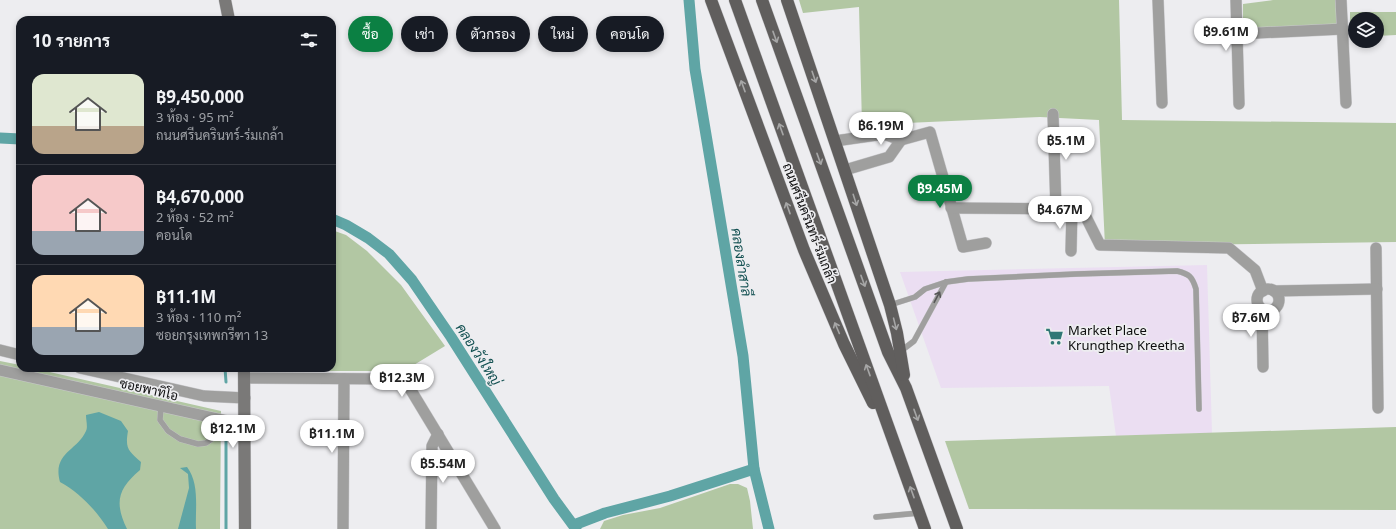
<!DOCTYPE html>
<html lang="th">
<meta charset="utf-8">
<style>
body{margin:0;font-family:"Noto Sans",Sarabun,sans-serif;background:#20242c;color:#f1f3f6;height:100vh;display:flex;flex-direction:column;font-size:15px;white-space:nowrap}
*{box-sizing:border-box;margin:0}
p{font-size:13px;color:#9ea1a6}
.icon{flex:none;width:22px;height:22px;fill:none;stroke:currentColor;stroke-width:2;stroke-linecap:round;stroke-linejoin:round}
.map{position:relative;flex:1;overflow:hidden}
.details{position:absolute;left:16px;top:16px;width:320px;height:356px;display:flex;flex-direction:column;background:#171b24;border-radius:12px;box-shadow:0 2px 6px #0003}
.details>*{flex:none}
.hud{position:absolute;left:348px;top:16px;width:380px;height:36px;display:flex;gap:8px}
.controls{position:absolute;left:1348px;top:12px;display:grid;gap:8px}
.controls a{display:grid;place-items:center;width:36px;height:36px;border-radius:50%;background:#171b24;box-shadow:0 2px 6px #0003;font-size:20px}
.price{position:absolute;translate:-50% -34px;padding:0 9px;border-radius:14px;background:#fff;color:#222;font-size:13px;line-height:26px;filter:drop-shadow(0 1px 2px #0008)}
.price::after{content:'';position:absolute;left:50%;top:24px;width:12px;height:9px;margin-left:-6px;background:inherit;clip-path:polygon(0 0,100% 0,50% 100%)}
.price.active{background:#0b8043;color:#fff}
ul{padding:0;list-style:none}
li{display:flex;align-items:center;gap:12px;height:100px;padding:0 16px}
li+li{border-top:1px solid #363941}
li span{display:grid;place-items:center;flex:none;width:112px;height:80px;border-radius:12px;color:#555}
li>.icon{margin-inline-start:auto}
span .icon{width:48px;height:48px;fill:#fffc;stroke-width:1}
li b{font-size:17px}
h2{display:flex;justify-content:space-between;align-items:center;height:48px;padding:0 16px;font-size:17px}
.chip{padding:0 14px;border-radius:18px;background:#171b24;box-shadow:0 2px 6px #0003;font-size:14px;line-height:36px}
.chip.active{background:#0b8043;color:#fff}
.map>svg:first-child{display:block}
.commercial{fill:#ebdef2}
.green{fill:#b2c7a3}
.water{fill:#5fa5a5}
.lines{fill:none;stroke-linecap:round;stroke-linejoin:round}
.stream{stroke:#5fa5a5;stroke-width:3}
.canal{stroke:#5fa5a5;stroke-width:11}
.lane-casing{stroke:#c9c9cc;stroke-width:6}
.street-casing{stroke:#c9c9cc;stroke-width:12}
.secondary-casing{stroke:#c9c9cc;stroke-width:13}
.primary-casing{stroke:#c9c9cc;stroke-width:13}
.lane{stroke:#9f9f9e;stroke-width:5.5}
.street{stroke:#9f9f9e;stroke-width:11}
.secondary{stroke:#7a7978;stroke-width:12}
.primary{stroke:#605e5d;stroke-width:12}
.oneway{stroke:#a6a6a6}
.oneway2{stroke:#565656}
.labels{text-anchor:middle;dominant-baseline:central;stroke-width:3.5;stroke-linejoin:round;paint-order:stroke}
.street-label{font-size:13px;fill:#0d0d0e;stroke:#ededf0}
.poi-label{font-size:13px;fill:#0d0d0e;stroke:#ededf0;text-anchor:start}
.water-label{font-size:14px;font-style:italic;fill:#125051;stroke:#ededf0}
</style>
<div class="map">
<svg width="1396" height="529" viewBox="0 0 1396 529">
<rect width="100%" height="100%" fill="#ededf0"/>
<path class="commercial" d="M1207,265L1212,433L1116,436L1109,386L941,388L900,272Z"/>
<g class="green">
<path d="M799,0H1119L1122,120L1396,123V242L1105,246L1099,120L1040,117L862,125L859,7L803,13Z"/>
<path d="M1273,0H1335L1339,23L1332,25L1245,30L1243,21V4Z"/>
<path d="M1350,12H1396V35L1377,36V19H1355V38H1350Z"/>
<path d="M332,230L346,235L367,251L401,285L445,346L404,371H264L260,368H332Z"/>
<path d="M0,361L20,365V368H32L221,411L220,529H0Z"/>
<path d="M1396,427V510L969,509L945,441Z"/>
<path d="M730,484H738L747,488L750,501L753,529H600L604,521L623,515L660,508Z"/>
</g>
<g class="water">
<path d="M99,412L121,421L128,431C125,448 128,451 141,462L140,470C118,489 114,502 127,529H108C96,510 80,493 60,482C52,453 77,451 86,431C88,427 86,420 86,415Z"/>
<path d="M187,467C200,484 195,509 196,529H178L189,488L188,474L180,468Z"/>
</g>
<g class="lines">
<g class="stream">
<path d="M225,368L226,382"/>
<path d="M226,440V529"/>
</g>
<g class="canal">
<path d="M689,0L695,69L743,356L754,469L769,529"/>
<path d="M0,138L20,139"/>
<path d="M332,219L346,225L368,238L389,254L412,280L451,337L554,499L576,529"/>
<path d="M574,525L605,513L670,496L754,469"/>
</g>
<defs>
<g id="lane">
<path d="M890,305L915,297L925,289L946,282L968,279L1076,274L1177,271C1189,274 1192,276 1196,289L1199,409"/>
<path d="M901,351L914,341L946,282"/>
<path d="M161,406L160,420L168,431L180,439L198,444L206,443L213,438L219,419"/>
<path d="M876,517L919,513"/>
</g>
<g id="street">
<path d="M1158,0L1162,103"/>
<path d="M1236,0L1239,104"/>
<path d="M1341,0L1346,103"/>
<path d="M1237,34L1343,29"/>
<path d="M1053,114L1056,209"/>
<path d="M901,140L930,132L963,247L986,243"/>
<path d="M835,141L884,134L901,140L889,157L845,170"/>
<path d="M951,208L1082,209L1100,245L1229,248L1255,270L1263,291"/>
<path d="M1376,248L1378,408"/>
<path d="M1071,251L1072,209"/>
<circle cx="1268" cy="300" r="11"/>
<path d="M1274,291L1377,289"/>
<path d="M1262,309L1263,367"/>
<path d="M0,350L20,355"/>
<path d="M80,368L204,396L245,398"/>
<path d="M0,370L245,425"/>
<path d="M245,378L398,379L406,382L495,529"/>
<path d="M343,529L344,379"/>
<path d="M431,529L432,446L438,434"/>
</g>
<g id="secondary">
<path d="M225,0L229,20"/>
<path d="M244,368L245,529"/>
</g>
<g id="primary">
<path d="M711,0L804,250L844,344L873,403"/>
<path d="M735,0L925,529"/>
<path d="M762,0L888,352L906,388L957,529"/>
<path d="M787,0L890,305L897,333L904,375"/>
</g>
</defs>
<use href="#lane" class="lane-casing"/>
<use href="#street" class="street-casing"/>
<use href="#secondary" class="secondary-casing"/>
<use href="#primary" class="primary-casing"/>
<use href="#lane" class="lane"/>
<use href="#street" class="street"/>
<use href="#secondary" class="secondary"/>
<use href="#primary" class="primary"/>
</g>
<defs><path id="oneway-shaft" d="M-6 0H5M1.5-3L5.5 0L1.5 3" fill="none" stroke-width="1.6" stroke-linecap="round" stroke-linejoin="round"/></defs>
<g class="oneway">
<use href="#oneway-shaft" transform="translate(775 37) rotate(70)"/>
<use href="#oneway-shaft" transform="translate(814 77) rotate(71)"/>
<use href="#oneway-shaft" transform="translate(743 86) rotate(-110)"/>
<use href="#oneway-shaft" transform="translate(781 129) rotate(-110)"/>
<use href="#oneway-shaft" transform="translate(819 159) rotate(70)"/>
<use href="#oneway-shaft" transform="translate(855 200) rotate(72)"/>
<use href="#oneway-shaft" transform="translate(788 208) rotate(-110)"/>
<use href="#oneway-shaft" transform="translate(863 281) rotate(70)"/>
<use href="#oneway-shaft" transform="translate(895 324) rotate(76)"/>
<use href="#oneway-shaft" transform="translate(837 328) rotate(-113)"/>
<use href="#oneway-shaft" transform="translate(868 370) rotate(-110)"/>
<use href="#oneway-shaft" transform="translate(916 415) rotate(70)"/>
<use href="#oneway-shaft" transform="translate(912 492) rotate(-110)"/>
</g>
<use class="oneway2" href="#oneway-shaft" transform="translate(937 297) rotate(-62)"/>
<defs>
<symbol id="supermarket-bare" viewBox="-9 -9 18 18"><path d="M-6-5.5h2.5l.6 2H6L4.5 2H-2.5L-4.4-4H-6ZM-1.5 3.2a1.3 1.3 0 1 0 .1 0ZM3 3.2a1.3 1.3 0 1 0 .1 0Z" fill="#307875" stroke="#ededf0" stroke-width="2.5" paint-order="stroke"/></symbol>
</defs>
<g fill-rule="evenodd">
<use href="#supermarket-bare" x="1042" y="324" width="25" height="25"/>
</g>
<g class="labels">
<g class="street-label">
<text transform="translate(810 223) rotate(69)">ถนนศรีนครินทร์-ร่มเกล้า</text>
<text transform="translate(149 389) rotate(13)">ซอยพาทิโอ</text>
</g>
<g class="poi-label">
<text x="1068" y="330">Market Place<tspan x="1068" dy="15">Krungthep Kreetha</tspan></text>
</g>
<g class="water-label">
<text transform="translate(742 262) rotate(81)">คลองลำสาลี</text>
<text transform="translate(479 354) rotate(57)">คลองวังใหญ่</text>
</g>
</g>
</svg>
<div class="controls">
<a><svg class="icon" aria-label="layers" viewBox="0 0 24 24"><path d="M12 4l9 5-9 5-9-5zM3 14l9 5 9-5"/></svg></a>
</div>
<b class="price" style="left:1226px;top:52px">฿9.61M</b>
<b class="price" style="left:881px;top:146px">฿6.19M</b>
<b class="price" style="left:1066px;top:161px">฿5.1M</b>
<b class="price active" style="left:940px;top:209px">฿9.45M</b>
<b class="price" style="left:1060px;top:230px">฿4.67M</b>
<b class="price" style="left:1251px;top:338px">฿7.6M</b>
<b class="price" style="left:402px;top:398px">฿12.3M</b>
<b class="price" style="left:233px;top:449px">฿12.1M</b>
<b class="price" style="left:332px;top:454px">฿11.1M</b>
<b class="price" style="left:443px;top:484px">฿5.54M</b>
<div class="hud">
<a class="chip active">ซื้อ</a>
<a class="chip">เช่า</a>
<a class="chip">ตัวกรอง</a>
<a class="chip">ใหม่</a>
<a class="chip">คอนโด</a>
</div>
<section class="details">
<h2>10 รายการ<svg class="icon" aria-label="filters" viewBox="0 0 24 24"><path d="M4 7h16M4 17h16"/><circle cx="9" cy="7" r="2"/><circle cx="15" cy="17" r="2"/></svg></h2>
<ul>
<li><span style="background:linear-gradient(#dfe7d0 65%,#b9a48a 0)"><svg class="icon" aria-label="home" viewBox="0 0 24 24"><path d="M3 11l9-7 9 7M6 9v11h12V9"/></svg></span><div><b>฿9,450,000</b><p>3 ห้อง · 95 m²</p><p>ถนนศรีนครินทร์-ร่มเกล้า</p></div></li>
<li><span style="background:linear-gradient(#f6c9c9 70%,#9aa5b1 0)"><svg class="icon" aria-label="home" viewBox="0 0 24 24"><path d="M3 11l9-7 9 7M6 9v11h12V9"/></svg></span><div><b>฿4,670,000</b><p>2 ห้อง · 52 m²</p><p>คอนโด</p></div></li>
<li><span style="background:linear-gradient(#ffd9b3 65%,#9aa5b1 0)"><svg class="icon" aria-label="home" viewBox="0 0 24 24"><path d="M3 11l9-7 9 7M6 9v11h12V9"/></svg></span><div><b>฿11.1M</b><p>3 ห้อง · 110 m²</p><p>ซอยกรุงเทพกรีฑา 13</p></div></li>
</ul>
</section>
</div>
